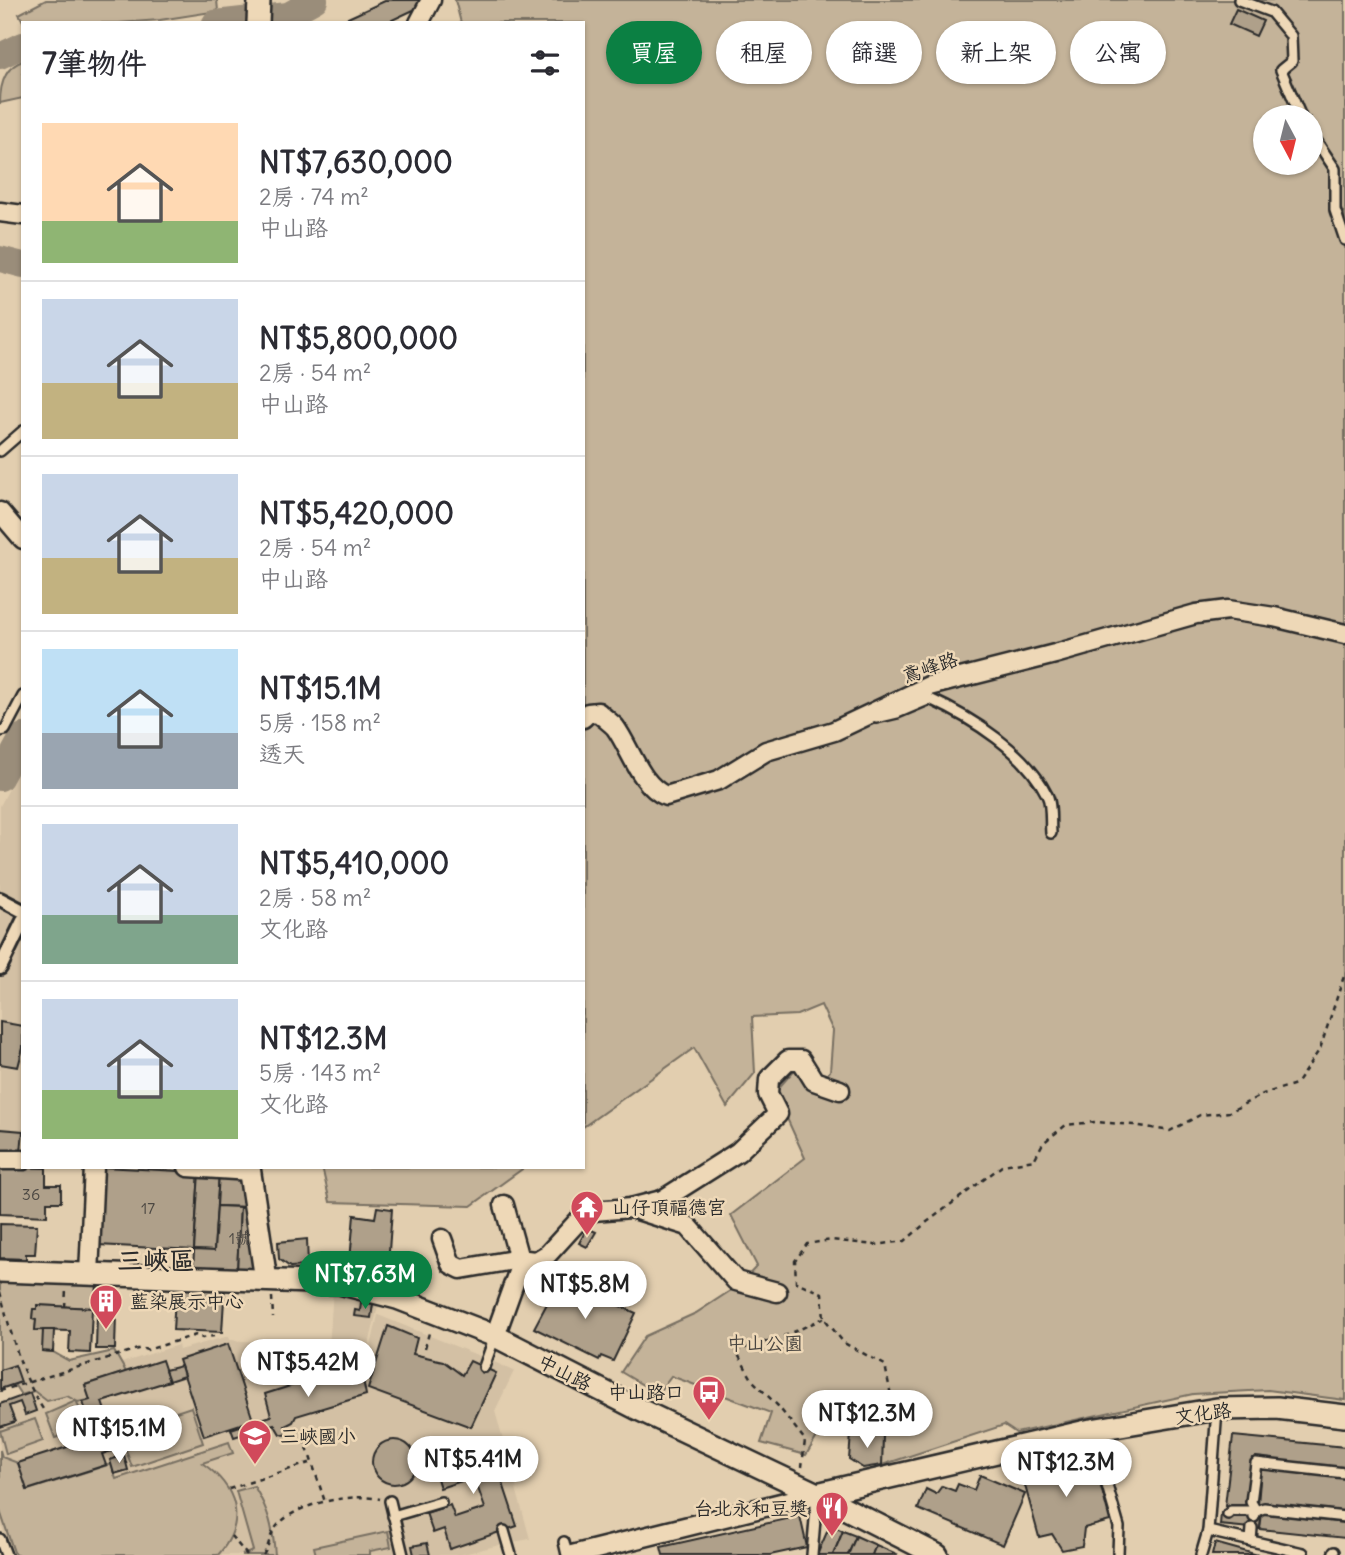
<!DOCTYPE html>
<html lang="zh-TW">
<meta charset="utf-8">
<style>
body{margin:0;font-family:Delius,"LXGW WenKai TC",sans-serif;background:#f2f2f3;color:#2b2b33;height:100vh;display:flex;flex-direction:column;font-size:26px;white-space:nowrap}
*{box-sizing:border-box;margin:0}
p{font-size:23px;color:#7c7c81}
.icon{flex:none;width:38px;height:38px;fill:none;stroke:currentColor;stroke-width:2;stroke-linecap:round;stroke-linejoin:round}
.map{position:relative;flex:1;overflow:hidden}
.details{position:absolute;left:21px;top:21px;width:564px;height:1148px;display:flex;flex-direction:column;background:#fff;border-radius:0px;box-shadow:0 2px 5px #0004}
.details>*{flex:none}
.guide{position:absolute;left:606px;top:21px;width:634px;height:63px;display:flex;gap:14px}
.needle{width:46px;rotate:173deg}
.controls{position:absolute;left:1253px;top:105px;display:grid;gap:14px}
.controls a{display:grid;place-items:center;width:70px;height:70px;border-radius:50%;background:#fff;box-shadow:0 2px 5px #0004;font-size:35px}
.price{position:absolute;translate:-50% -60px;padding:0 16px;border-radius:24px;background:#fff;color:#222;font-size:23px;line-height:46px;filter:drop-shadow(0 2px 4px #0008)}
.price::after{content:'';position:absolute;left:50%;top:42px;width:21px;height:16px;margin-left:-10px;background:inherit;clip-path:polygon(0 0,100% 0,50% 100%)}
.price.current{background:#0b8043;color:#fff}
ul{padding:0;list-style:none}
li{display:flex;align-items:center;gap:21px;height:175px;padding:0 21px}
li+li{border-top:2px solid #e1e1e2}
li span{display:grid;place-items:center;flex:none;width:196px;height:140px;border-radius:0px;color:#555}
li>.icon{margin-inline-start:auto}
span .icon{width:84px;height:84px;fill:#fffc;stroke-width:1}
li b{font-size:30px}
h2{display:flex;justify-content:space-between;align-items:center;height:84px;padding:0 21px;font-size:30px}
.chip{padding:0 24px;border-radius:32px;background:#fff;box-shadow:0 2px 5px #0004;font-size:24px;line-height:63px}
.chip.current{background:#0b8043;color:#fff}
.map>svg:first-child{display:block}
.built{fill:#d3c0a4}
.green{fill:#c4b399;stroke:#786f62;stroke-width:2;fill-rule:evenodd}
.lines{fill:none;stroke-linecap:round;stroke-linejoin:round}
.river{stroke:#9a8d7a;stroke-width:26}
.building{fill:#afa08a;stroke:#2b2b2b;stroke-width:2}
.service-casing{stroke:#2b2b2b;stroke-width:14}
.pedestrian-casing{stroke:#2b2b2b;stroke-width:18}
.minor-casing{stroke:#2b2b2b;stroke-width:23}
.tertiary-casing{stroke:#2b2b2b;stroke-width:26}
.path{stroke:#2b2b2b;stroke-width:2.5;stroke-dasharray:5 5;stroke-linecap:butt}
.service{stroke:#eed8b7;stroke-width:9}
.pedestrian{stroke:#eed8b7;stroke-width:12}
.minor{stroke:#eed8b7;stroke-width:18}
.tertiary{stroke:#eed8b7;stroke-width:21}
.labels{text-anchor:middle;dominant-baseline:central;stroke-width:5;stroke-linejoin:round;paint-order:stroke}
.number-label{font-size:16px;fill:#4c4843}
.street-label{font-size:19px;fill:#2b2b2b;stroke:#eed8b7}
.poi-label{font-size:19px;fill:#2b2b2b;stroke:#eed8b7;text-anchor:start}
.park-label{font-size:19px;fill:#4a4641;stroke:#eed8b7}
.district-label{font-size:26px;font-weight:bold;fill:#2b2b2b;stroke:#eed8b7}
</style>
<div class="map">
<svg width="1345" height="1555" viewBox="0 0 1345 1555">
<rect width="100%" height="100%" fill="#e2ceaf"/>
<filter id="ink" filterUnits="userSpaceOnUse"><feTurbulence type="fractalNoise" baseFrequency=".0143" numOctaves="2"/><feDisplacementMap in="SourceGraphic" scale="14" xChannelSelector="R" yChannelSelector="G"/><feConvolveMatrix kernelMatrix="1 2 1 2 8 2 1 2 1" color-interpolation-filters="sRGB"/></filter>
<g filter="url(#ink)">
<g class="built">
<path d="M23,762V1155L0,1154V806Z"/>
<path d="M333,1290L379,1301L368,1350H358L370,1351L378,1315L482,1357L480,1365L488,1369L492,1361L514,1371L495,1411L530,1539L513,1542L509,1529L500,1532L503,1544L460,1555H11L0,1520V1402L178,1345L179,1350L229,1336L230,1340L329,1347Z"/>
</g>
<g class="green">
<path d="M46,0H217L218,11L160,20L119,23H24L19,14Z"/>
<path d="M455,0H1345V1400L1268,1390L1193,1394L1016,1433L1004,1425L882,1465L883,1420L826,1422L806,1455L761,1443L771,1413L671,1376L661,1389L643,1385L621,1372L645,1336L696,1313L739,1285L757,1266L731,1215L805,1158L775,1092L797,1067L814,1089L830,1071L833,1031L821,1005L797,1015L752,1017L755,1073L727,1107L694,1048L583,1127V23H461ZM1265,117H1311V163H1265Z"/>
<path d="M23,61V98L0,103C0,85 4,67 23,61Z"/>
<path d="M322,1167H525L471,1206L330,1202Z"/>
<path d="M0,1282L97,1285L96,1308L37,1305V1309L33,1310L32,1319L36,1320L35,1329L43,1330V1351L53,1352L69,1361L114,1351L126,1372L85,1385L90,1400L77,1402L86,1428L55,1438L46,1414L76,1401L67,1396L47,1401L34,1391L21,1395L7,1373L0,1374Z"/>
<path d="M191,1407L203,1443L132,1467L119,1431Z"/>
<path d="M35,1419L43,1441L6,1454L0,1431Z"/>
<path d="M229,1442L233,1453L202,1463C237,1487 248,1521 218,1555H15L0,1511V1450L2,1457L18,1463L28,1490L111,1464L116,1479Z"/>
<path d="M254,1486C269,1511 273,1527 275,1555H242L253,1551L236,1491Z"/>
<path d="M388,1531L391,1547L370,1551V1555H316L314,1547Z"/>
</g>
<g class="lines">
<g class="river">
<path d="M215,23L288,15L315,0"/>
<path d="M0,56L23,45"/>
<path d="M0,259L23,265"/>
<path d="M0,778L23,736"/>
</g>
</g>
<g class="building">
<path d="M387,0H419L422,6L386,23H337Z"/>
<path d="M1236,9L1263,21L1256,36L1229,24Z"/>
<path d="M0,1022L23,1026V1048L18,1067L0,1064Z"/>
<path d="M0,1129L23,1131L21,1152H0Z"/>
<path d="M0,1167L46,1168V1185H61V1202H47V1216L0,1214Z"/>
<path d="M103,1167L199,1172L194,1250L98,1245Z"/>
<path d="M199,1172L219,1173L214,1251L194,1250Z"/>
<path d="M219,1173L234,1174L248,1185L251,1207L217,1206Z"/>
<path d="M217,1206L240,1207L237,1273L193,1271L194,1250L214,1251Z"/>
<path d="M240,1207H251L260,1262L249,1273H237Z"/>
<path d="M377,1207L392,1209L387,1279L349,1272L354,1215L375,1218Z"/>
<path d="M0,1224L37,1225L35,1254H26V1259L0,1258Z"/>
<path d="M587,1228L596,1232L587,1247L579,1243Z"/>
<path d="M307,1239L308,1266L290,1267L279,1259L278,1242Z"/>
<path d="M560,1279L636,1313L613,1361L601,1356L599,1360L534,1328Z"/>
<path d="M176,1281L225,1283L222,1332L173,1330Z"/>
<path d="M97,1285L114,1286L112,1313H95Z"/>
<path d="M361,1302L373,1304L371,1318L354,1316L355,1310L360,1311Z"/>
<path d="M37,1305L92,1308L90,1353L69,1352L70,1331L35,1330L36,1320L32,1319L33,1309H37Z"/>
<path d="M97,1313L116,1314L115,1349H96Z"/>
<path d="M388,1326L417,1338L413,1354L443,1361L462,1375L470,1361L496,1373L471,1427L368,1389Z"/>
<path d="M43,1330H54L53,1352L42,1351Z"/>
<path d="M228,1344L253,1420L204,1436L179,1360Z"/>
<path d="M162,1360L169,1381L102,1402L118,1449L102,1454L106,1465L27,1490L18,1463L95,1438L83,1402L90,1400L85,1385Z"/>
<path d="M360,1364L366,1395L296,1416L293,1422L285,1426L288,1432L285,1435L280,1434L274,1424L234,1437L231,1429L271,1416L265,1394Z"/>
<path d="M15,1365L21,1382L0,1389V1370Z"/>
<path d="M181,1366L184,1376L169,1381L165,1370Z"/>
<path d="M30,1393L36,1411L25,1415L20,1402L9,1406L15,1422L0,1427V1404Z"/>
<path d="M851,1434L883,1435L882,1465L863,1468L849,1459Z"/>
<path d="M1233,1436L1345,1447V1470L1252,1458L1246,1508L1225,1506Z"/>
<circle cx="394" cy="1462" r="22"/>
<path d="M489,1441L517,1526L450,1549L444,1529L433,1533L426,1513L450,1505L455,1518L485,1508L474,1477L440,1488L431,1460Z"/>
<path d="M1092,1452L1110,1521L1084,1528L1082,1546L1062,1550L1052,1534L1039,1537L1021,1471Z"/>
<path d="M124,1455L128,1470L114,1474L110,1460Z"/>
<path d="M1261,1469L1345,1477V1512L1258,1504Z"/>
<path d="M980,1475L1025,1494L1003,1545L918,1509L926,1489L936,1494L942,1486L955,1491L958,1484L974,1490Z"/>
<path d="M1221,1513L1246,1515L1261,1518L1260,1529L1220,1525Z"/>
<path d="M1262,1513L1345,1523V1538L1260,1529Z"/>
<path d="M800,1516L807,1547L770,1555H663L661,1547Z"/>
<path d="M830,1525L843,1531L833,1555H817Z"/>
<path d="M843,1531L856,1536L848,1555H833Z"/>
<path d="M856,1536L876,1545L872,1555H848Z"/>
<path d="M427,1543L430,1555H414L412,1546Z"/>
<path d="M1215,1543L1258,1555H1212Z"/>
<path d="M876,1545L897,1554L896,1555H872Z"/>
</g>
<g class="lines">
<defs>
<g id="service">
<path d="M1239,0L1271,12L1291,36L1292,61L1281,70L1301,117"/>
<path d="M1311,133L1335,169V210L1345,240"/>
<path d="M0,451L23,431"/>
<path d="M876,718L897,713L930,699C972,718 1026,752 1047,795C1052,804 1050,822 1051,833"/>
<path d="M0,731L5,730L23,696"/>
<path d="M484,1367L495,1336"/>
<path d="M1091,1430L1119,1527L1118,1553"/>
<path d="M390,1501L403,1555"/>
<path d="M1228,1514L1231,1511H1256L1264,1508L1345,1517"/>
<path d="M393,1516L441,1502"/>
<path d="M1254,1517L1256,1511L1251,1502L1256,1463L1345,1473"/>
<path d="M504,1531L511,1555"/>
<path d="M1208,1531L1303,1553"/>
<path d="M0,1539L6,1555"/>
<path d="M1251,1541L1252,1528"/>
<path d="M564,1542L567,1555"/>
<path d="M812,1555L817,1496"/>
<path d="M1201,1555L1208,1531L1217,1409"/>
<path d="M1333,1555L1334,1552"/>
</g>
<g id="pedestrian">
<path d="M0,899L23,911"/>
<path d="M0,968L23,921"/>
</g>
<g id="minor">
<path d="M419,23L431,0"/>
<path d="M0,212L23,215"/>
<path d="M0,512L23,539"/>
<path d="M583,718L588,713L598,712C603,717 610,722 615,727C631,749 640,785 666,796L719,780L766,751L834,731L929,686L1055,654L1196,614L1228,610L1274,617L1345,634"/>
<path d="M0,1160H23"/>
<path d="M188,1167L250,1171"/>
<path d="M504,1205L519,1259"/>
<path d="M631,1208L688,1226L736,1281L777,1292"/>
<path d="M442,1239L451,1264L461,1269L519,1259L534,1261"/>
<path d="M89,1274L94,1167"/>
<path d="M495,1336L518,1272L548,1254L579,1220L593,1211L631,1208L662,1200L738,1152L778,1114L768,1094L769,1079L788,1060H801L814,1081L840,1090"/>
<path d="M572,1555L817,1494"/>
</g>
<g id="tertiary">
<path d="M258,23L259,0"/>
<path d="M249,1167L266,1280"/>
<path d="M0,1271L339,1283L397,1298L495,1336L636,1408L817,1494L937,1555"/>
<path d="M817,1494L1091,1430L1217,1409L1277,1408L1345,1416"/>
</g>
</defs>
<use href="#service" class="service-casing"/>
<use href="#pedestrian" class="pedestrian-casing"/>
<use href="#minor" class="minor-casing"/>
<use href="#tertiary" class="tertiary-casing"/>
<g class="path">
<path d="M0,1292C11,1332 20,1373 43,1409"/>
<path d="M272,1297L273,1318"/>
<path d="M65,1307L66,1289"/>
<path d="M425,1348L430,1329"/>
<path d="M0,1391L141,1348L147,1350L196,1335L202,1338L214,1336"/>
<path d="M872,1424L893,1406L885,1365L844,1343L824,1318L822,1293L796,1282L795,1261L807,1244L831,1240L875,1245L905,1241L927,1222L1003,1165L1034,1160L1043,1143L1066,1125L1096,1122L1134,1125L1170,1131L1200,1115L1229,1112L1263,1094L1296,1084L1320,1049L1345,973"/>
<path d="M304,1438L325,1502"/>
<path d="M802,1467L805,1440L778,1406L753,1381L736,1351L787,1335L824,1318"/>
<path d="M229,1489L312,1462"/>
<path d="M231,1536L247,1555"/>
<path d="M263,1555C269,1547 269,1538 274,1530C291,1503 351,1493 380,1499"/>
</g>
<use href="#service" class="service"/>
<use href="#pedestrian" class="pedestrian"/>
<use href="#minor" class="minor"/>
<use href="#tertiary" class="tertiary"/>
</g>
</g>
<defs>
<symbol id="temple-pin" viewBox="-11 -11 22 30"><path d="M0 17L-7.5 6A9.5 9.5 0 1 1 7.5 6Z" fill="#d1495b" stroke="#eed8b7"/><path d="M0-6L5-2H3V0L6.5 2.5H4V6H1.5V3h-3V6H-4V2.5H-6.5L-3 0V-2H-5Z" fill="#fff"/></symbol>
<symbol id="building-pin" viewBox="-11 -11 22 30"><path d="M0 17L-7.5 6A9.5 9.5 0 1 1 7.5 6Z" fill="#d1495b" stroke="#eed8b7"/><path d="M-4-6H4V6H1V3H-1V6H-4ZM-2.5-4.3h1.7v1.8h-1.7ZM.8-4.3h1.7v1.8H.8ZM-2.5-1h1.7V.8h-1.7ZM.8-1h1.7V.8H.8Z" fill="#fff"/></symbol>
<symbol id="bus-pin" viewBox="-11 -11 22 30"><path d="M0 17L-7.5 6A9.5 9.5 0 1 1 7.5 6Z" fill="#d1495b" stroke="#eed8b7"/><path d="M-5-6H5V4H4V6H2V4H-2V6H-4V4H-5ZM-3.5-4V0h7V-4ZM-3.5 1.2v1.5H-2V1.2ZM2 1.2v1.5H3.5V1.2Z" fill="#fff"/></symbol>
<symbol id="school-pin" viewBox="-11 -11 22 30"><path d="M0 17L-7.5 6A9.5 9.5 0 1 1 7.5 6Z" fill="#d1495b" stroke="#eed8b7"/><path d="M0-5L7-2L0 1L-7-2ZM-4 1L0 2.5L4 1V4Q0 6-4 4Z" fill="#fff"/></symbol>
<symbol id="restaurant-pin" viewBox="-11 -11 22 30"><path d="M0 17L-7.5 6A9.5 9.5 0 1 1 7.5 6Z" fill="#d1495b" stroke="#eed8b7"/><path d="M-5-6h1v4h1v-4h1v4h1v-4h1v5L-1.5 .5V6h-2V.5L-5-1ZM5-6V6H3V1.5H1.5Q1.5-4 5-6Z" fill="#fff"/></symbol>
</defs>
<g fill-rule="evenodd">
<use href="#temple-pin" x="568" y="1188" width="38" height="52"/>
<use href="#building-pin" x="87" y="1282" width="38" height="52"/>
<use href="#bus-pin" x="690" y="1373" width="38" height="52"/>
<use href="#school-pin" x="236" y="1417" width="38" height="52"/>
<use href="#restaurant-pin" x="813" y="1489" width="38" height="52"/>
</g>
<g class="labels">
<g class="number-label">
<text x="31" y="1194">36</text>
<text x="148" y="1208">17</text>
<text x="240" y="1238">1號</text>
</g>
<g class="street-label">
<text transform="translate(930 667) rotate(-19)">鳶峰路</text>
<text transform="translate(565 1372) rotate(27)">中山路</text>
<text transform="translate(1203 1413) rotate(-7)">文化路</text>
</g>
<g class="poi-label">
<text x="612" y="1207">山仔頂福德宮</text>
<text x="130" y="1301">藍染展示中心</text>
<text x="684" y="1392" text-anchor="end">中山路口</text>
<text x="280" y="1436">三峽國小</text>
<text x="808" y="1508" text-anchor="end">台北永和豆獎</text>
</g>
<g class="park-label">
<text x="765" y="1343">中山公園</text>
</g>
<g class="district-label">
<text x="156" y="1260">三峽區</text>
</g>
</g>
</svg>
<div class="controls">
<a><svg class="needle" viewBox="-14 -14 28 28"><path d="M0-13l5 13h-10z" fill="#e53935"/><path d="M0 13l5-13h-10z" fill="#7c7c81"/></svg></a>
</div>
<b class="price current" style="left:365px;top:1311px">NT$7.63M</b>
<b class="price" style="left:585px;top:1321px">NT$5.8M</b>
<b class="price" style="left:308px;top:1399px">NT$5.42M</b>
<b class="price" style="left:867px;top:1450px">NT$12.3M</b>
<b class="price" style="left:119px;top:1465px">NT$15.1M</b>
<b class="price" style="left:473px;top:1496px">NT$5.41M</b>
<b class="price" style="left:1066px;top:1499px">NT$12.3M</b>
<div class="guide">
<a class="chip current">買屋</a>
<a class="chip">租屋</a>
<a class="chip">篩選</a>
<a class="chip">新上架</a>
<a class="chip">公寓</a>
</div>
<section class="details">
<h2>7筆物件<svg class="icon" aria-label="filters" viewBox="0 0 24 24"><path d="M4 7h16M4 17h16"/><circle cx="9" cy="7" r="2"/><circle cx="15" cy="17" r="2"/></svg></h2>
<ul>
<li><span style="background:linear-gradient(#ffd9b3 70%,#8fb573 0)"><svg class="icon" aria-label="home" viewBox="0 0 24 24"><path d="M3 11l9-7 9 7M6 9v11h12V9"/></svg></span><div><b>NT$7,630,000</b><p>2房 · 74 m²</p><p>中山路</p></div></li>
<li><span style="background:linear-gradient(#c9d6e8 60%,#c2b280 0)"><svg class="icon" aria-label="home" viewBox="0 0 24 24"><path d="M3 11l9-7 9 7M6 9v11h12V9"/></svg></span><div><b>NT$5,800,000</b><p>2房 · 54 m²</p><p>中山路</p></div></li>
<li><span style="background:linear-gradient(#c9d6e8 60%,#c2b280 0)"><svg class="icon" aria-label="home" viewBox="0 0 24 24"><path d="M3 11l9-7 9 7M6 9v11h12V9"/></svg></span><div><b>NT$5,420,000</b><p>2房 · 54 m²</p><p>中山路</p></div></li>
<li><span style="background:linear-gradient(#bfe0f5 60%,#9aa5b1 0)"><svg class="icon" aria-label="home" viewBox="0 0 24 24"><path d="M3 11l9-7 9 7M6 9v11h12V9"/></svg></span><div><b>NT$15.1M</b><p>5房 · 158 m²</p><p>透天</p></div></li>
<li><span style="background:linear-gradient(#c9d6e8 65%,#7fa58c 0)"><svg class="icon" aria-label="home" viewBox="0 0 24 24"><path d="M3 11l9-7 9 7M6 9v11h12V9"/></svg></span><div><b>NT$5,410,000</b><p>2房 · 58 m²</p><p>文化路</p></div></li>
<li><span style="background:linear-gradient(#c9d6e8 65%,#8fb573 0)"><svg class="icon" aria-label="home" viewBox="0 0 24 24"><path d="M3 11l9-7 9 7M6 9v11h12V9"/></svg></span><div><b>NT$12.3M</b><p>5房 · 143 m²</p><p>文化路</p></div></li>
</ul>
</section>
</div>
